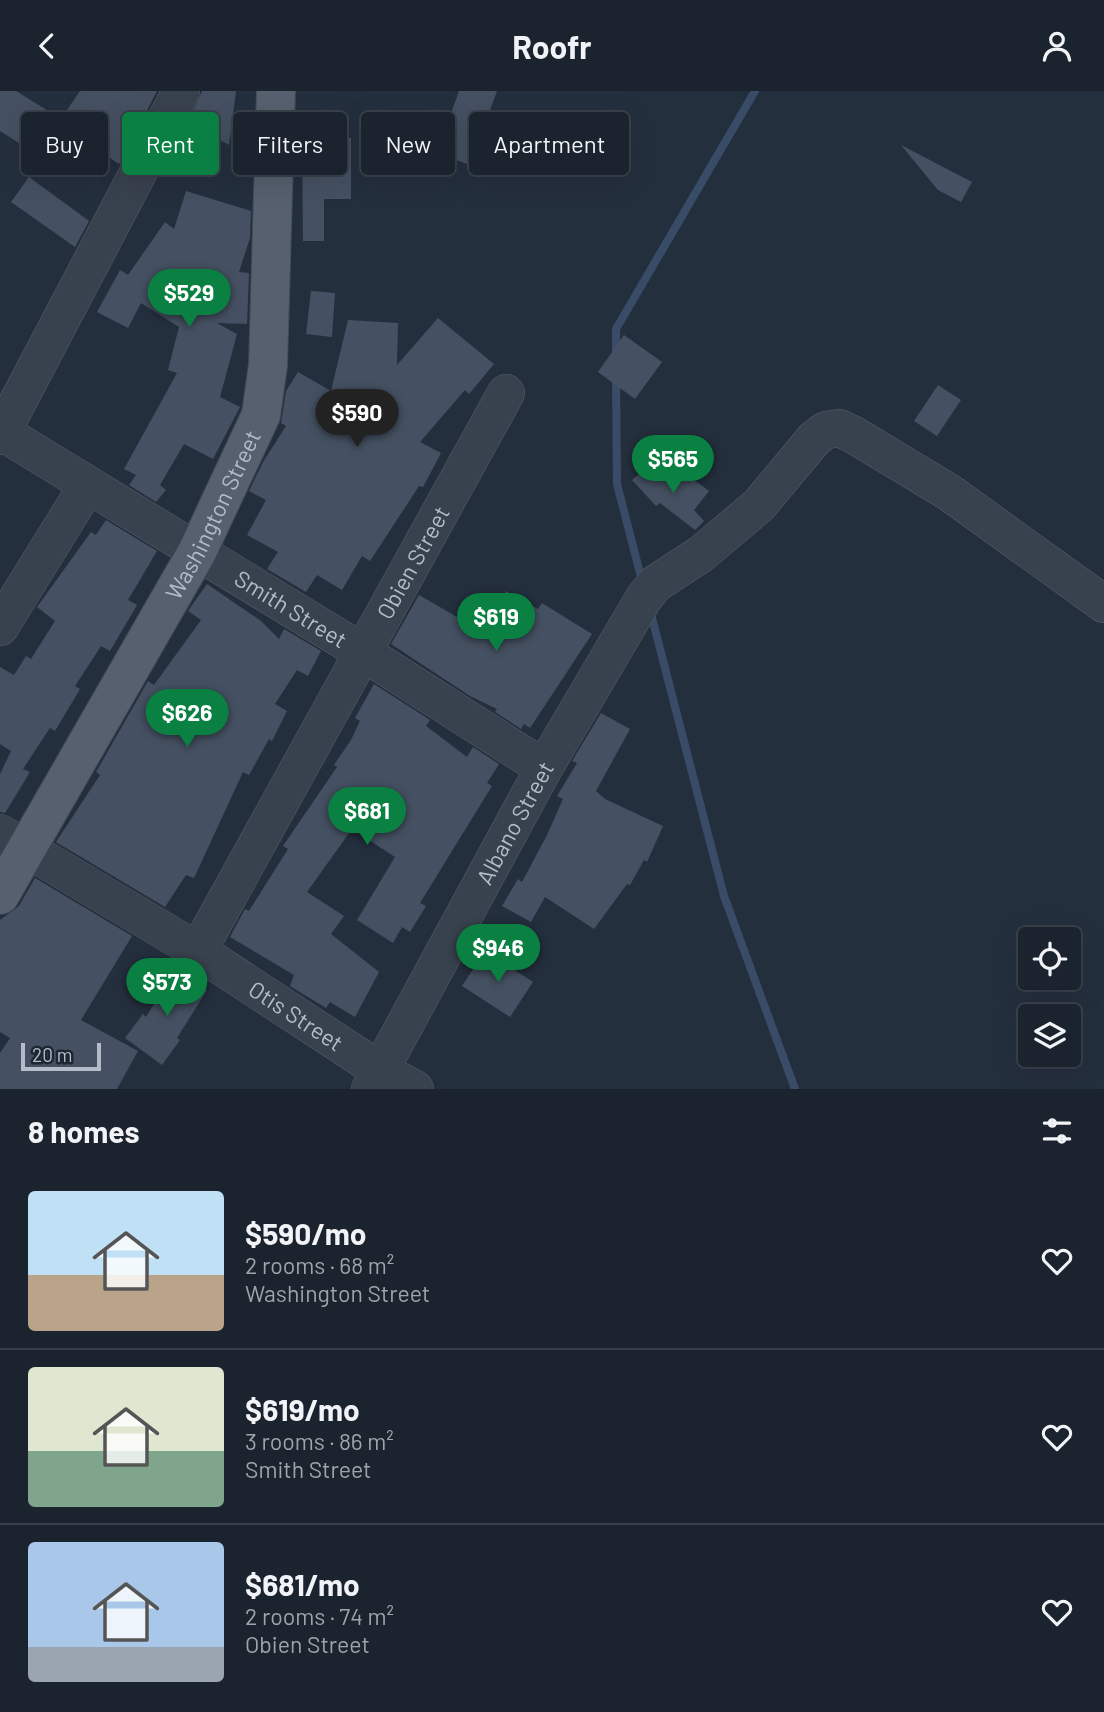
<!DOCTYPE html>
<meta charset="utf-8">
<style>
body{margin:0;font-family:Barlow,sans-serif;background:#282f3a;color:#f1f3f6;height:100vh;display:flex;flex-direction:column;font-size:26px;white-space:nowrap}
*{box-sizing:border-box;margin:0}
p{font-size:23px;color:#a0a4aa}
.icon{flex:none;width:38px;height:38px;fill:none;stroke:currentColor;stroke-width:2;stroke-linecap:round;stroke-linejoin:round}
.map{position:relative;height:998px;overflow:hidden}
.details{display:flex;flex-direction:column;background:#1b232e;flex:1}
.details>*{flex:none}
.hud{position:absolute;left:21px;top:21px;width:700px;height:63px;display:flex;gap:14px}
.buttons{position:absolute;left:1018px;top:836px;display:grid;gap:14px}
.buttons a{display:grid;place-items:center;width:63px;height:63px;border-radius:7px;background:#1b232e;box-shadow:0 7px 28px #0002,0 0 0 2px #39404a;font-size:35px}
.scale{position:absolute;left:21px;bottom:18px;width:80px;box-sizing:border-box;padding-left:7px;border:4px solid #b4bcc9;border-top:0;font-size:19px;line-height:24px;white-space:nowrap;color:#b4bcc9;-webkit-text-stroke:5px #1d2633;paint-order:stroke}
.price{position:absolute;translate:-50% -60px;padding:0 16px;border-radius:24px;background:#0b8043;color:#fff;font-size:23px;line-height:46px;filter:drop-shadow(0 2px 4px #0008)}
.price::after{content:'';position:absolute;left:50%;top:42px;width:21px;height:16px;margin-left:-10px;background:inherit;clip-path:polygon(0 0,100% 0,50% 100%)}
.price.active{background:#222;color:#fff}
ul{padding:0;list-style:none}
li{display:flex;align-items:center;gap:21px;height:175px;padding:0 28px}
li+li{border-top:2px solid #39404a}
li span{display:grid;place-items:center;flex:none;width:196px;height:140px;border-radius:7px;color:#555}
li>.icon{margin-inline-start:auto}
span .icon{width:84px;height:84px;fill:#fffc;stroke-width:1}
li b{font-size:30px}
h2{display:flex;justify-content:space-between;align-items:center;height:84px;padding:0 28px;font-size:30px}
.pill{padding:0 24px;border-radius:7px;background:#1b232e;box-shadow:0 7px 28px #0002,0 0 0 2px #39404a;font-size:24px;line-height:63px}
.pill.active{background:#0b8043;color:#fff}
header{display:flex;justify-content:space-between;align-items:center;height:91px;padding:0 28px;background:#1b232e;font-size:32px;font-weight:700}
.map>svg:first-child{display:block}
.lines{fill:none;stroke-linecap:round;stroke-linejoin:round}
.stream{stroke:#394c67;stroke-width:8}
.building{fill:#455162}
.minor-casing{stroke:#565f6c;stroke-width:38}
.major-casing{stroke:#414a57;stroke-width:40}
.minor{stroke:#38414e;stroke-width:37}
.major{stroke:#56606e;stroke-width:38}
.labels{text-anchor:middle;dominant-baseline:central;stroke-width:6;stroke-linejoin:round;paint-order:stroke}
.street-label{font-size:23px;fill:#b4bcc9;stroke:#1d2633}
</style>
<header><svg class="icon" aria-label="back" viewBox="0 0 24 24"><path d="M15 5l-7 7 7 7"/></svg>Roofr<svg class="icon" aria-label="person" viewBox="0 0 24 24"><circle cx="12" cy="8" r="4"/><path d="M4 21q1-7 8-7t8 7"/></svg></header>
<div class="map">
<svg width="1104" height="998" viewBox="0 0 1104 998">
<rect width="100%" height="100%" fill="#242f3e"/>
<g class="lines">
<g class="stream">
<path d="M616,265V238L755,0"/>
<path d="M616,285L617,393L642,490"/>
<path d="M650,519L724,805L795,998"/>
</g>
</g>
<g class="building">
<path d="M0,0H16L58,26L35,62L0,40Z"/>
<path d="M80,0H157L119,73L58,32Z"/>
<path d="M202,0H236L229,54L188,31Z"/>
<path d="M459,0H497L470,74L437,62Z"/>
<path d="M302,47H351V108H324V150H303Z"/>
<path d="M901,54L972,91L961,111L938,99Z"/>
<path d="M29,86L89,130L75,156L11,111Z"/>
<path d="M186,100L251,120L250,147L239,181L249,182L247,233L217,232L237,243L220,306L240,316L213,368L184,353L160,394L166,399L156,411L129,394L136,384L124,378L177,282L168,279L179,236L141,212L128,237L97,221L120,179L128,184L165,131L174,138Z"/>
<path d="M311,200L335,202L332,246L306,243Z"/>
<path d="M438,227L494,273L469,303L465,299L420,351L441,362L423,396L419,395L370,470L362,465L342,499L317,484L306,501L267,478L278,461L247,444L266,409L249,400L263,371L286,335L281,332L286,300L298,281L331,300L348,229L398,232L397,274Z"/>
<path d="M624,244L662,271L635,308L598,281Z"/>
<path d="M938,294L961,309L937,345L914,330Z"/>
<path d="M650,373L673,397L685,382L709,400L694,419L704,430L695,439L660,412L656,415L632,389Z"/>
<path d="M106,429L157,460L128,509L137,514L110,560L101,555L75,595L80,598L55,640L50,637L23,678L30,681L5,722L0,721V683L11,660L0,653V576L14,584L26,565L31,568L55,530L37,516L91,441L96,444Z"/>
<path d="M207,493L261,530L279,548L284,538L321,560L308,585L297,579L275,613L287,620L272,650L269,648L249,684L243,681L194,787L186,784L165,816L56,751L100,684L96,681L148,590L154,594L201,529L188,520Z"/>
<path d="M506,500L538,518L542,512L592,543L530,637L524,633L521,638L495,621L497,618L470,605L391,553L419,504L457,526L459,523L485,536Z"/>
<path d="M374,593L430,629L426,635L467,666L473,656L499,673L487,692L492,695L420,812L426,815L410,841L402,836L393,852L357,829L395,766L352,738L307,801L344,825L331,843L379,881L355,926L330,911L326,917L290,895L294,884L230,846L245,818L249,820L288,758L283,755L337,676L334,674L351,649L360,630L355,627Z"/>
<path d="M601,622L630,638L596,700L605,708L663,735L647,771L644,769L630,794L627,793L594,838L545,806L531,831L502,815L518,788L522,791L547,744L563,708L557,705L577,672L572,670Z"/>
<path d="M35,787L132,845L81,929L138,960L117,998H0V962L10,947L0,941V829L19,815Z"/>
<path d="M485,860L533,891L510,926L462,895Z"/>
<path d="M174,880L207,899L177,947L180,949L162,974L125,947L143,923L146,926Z"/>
</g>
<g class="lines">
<defs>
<g id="minor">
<path id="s1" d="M0,340L364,562L544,677"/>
<path d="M0,345L181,0"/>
<path d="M0,536L87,395"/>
<path id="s2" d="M0,742L198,860L381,980L415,998"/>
<path id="s3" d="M198,860L506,302"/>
<path id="s4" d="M370,998L544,677L644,507L655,493L701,463L759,414L814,348L826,339L839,337L854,344L950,402L1104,513"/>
</g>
<g id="major">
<path id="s5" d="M0,804L197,461L261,324L268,274L276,0"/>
</g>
</defs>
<use href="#minor" class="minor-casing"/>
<use href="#major" class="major-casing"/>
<use href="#minor" class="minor"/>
<use href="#major" class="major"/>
</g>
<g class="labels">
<g class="street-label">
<text stroke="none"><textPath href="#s5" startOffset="436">Washington Street</textPath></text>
<text stroke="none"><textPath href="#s3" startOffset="444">Obien Street</textPath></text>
<text stroke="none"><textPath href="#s1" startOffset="341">Smith Street</textPath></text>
<text stroke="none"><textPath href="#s4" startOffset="303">Albano Street</textPath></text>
<text stroke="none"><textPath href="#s2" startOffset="348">Otis Street</textPath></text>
</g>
</g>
</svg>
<div class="buttons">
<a><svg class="icon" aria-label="locate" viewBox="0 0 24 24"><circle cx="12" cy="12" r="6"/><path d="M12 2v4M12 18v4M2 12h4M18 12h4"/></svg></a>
<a><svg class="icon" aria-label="layers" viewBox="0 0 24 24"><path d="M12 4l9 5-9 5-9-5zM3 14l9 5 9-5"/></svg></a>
</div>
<div class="scale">20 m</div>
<b class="price" style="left:189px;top:238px">$529</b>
<b class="price active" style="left:357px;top:358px">$590</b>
<b class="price" style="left:673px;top:404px">$565</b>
<b class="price" style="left:496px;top:562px">$619</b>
<b class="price" style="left:187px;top:658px">$626</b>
<b class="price" style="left:367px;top:756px">$681</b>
<b class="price" style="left:498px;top:893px">$946</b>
<b class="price" style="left:167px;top:927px">$573</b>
<div class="hud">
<a class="pill">Buy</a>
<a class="pill active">Rent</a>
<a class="pill">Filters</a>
<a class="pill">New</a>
<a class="pill">Apartment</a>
</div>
</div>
<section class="details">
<h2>8 homes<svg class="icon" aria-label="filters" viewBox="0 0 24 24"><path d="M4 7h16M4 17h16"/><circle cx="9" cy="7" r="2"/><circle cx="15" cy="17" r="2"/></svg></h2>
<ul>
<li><span style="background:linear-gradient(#bfe0f5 60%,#b9a48a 0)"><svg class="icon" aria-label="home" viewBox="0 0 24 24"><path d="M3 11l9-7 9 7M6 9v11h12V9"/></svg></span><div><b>$590/mo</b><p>2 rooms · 68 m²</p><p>Washington Street</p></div><svg class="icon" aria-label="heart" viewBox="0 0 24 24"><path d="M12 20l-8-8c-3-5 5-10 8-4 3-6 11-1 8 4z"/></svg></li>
<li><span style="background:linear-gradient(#dfe7d0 60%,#7fa58c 0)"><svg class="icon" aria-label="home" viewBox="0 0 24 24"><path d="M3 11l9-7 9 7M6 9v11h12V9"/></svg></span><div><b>$619/mo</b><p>3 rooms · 86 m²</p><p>Smith Street</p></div><svg class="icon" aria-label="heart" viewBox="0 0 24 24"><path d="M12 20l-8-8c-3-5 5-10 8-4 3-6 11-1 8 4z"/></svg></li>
<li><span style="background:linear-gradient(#a9c7e8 75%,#9aa5b1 0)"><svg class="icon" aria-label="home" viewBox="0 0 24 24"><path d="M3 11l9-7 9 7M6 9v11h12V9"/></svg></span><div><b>$681/mo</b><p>2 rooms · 74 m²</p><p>Obien Street</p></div><svg class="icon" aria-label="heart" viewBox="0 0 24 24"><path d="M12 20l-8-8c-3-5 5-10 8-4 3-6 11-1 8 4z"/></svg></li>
</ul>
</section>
